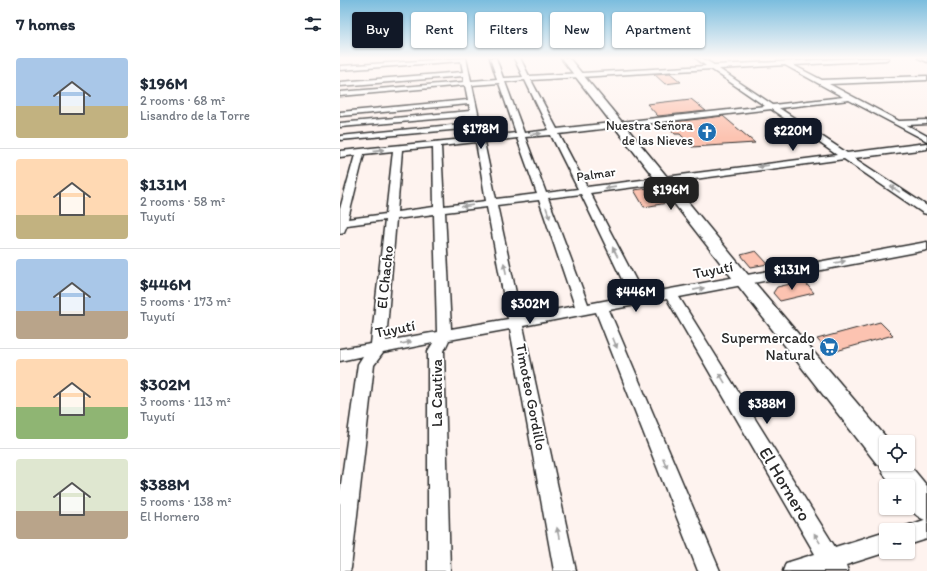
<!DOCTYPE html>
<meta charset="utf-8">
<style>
body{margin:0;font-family:Itim,sans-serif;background:#f6f6f7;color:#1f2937;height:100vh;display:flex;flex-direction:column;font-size:15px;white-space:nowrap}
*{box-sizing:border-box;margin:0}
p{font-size:13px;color:#747a83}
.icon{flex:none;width:22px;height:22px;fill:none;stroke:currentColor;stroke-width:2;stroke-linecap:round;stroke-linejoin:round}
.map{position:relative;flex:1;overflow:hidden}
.side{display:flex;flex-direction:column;background:#fff;width:340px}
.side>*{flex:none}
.guide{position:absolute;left:12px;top:12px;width:380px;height:36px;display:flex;gap:8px}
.fabs{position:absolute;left:539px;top:435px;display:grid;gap:8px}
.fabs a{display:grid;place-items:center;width:36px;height:36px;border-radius:4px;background:#fff;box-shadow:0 1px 3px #0004;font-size:20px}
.price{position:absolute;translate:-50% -34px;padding:0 9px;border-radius:8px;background:#111827;color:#fff;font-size:13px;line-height:26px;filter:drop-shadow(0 1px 2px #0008)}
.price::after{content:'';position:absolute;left:50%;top:24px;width:12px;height:9px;margin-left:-6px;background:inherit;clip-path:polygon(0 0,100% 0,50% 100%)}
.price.current{background:#222;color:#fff}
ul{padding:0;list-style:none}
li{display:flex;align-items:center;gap:12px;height:100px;padding:0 16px}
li+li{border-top:1px solid #e0e1e3}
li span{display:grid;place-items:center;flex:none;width:112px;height:80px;border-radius:4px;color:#555}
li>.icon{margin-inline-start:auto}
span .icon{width:48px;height:48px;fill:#fffc;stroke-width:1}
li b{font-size:17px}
h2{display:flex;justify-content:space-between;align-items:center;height:48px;padding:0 16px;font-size:17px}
.pill{padding:0 14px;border-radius:4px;background:#fff;box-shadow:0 1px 3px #0004;font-size:14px;line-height:36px}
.pill.current{background:#111827;color:#fff}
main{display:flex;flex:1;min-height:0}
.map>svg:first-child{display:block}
.building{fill:#fcc3b1;stroke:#2b2b2b}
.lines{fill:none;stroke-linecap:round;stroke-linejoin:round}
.street-casing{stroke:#2b2b2b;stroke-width:3}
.secondary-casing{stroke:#2b2b2b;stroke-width:3}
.street{fill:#fff;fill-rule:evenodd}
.secondary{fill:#fff;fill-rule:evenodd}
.oneway{fill:#a0a0a0}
.labels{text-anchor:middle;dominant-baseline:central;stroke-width:4;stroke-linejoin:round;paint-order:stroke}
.far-poi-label{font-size:13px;fill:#2b2b2b;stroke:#fff;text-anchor:end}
.far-street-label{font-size:13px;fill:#2b2b2b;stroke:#fff}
.street-label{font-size:15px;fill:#2b2b2b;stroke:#fff}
.poi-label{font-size:15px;fill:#2b2b2b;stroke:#fff;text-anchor:end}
.near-street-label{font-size:18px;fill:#2b2b2b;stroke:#fff}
</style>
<main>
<section class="side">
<h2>7 homes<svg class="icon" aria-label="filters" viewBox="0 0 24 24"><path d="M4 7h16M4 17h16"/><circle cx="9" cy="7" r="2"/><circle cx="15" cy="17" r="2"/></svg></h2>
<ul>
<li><span style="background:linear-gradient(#a9c7e8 60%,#c2b280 0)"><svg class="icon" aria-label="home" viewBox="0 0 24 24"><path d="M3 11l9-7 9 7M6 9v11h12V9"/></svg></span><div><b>$196M</b><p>2 rooms · 68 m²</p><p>Lisandro de la Torre</p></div></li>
<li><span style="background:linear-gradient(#ffd9b3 70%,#c2b280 0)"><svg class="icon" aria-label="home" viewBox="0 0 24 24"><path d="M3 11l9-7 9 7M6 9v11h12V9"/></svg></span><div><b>$131M</b><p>2 rooms · 58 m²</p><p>Tuyutí</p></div></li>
<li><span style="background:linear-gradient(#a9c7e8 65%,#b9a48a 0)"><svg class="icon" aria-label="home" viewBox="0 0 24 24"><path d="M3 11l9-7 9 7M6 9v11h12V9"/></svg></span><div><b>$446M</b><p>5 rooms · 173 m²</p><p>Tuyutí</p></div></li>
<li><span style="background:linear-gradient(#ffd9b3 60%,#8fb573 0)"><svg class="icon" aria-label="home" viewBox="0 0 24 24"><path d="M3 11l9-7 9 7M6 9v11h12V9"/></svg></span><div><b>$302M</b><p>3 rooms · 113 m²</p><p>Tuyutí</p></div></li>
<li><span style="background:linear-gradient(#dfe7d0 65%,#b9a48a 0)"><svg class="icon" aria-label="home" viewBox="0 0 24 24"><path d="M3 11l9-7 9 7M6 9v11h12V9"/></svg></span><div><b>$388M</b><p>5 rooms · 138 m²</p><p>El Hornero</p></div></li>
</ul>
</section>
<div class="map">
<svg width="587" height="571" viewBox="0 0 587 571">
<rect width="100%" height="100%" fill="#fef3ef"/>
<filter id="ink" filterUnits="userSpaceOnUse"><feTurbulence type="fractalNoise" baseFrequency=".025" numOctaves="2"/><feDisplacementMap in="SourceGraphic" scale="8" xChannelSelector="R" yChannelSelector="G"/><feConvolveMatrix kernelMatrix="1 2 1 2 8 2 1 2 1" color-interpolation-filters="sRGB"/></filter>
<g filter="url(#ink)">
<g class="building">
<path d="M330,73L341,82L325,84L314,74Z"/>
<path d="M351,99L366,111L318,116L307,104Z"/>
<path d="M383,116L415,143L352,147L340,134H335L325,123Z"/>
<path d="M309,188L318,190L327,203L304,207L294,190Z"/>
<path d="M416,251L428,264L411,267L401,255Z"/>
<path d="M464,281L474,293L440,301L433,293L437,287Z"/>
<path d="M540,322L553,335L489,353L477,339Z"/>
</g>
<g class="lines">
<defs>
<g id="street">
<path d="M126,58L131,81L157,79L150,58H156L163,78L183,77L174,58H180L189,76L366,66L356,58H362L374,65L519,58H549L546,60L453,65L482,80L587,76V80L489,84L559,121L587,120V124L567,125L587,136V141L509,100L439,108L507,153L587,143V149L514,158L587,206V214L583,213L504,159L250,193L303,294L587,242V250L339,297L495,547L546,531V552H547L506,565L508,571H443L446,563L475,554L327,299L269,310L380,571H358L256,312L183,326L236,571H214L170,329L109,340L104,351L110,571H88V351L93,343L43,353L34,365L11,568L10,571H0V491L18,364L23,356L0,361V349L31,344L45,220L7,225L4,232L0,233V209L15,155L0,157V151L135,138L133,128L0,140V136L132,123L131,116L0,127V123L130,111L129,104L0,116V112L128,100L125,85L0,96V92L124,82L123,76L0,86V82L123,72L121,61L0,70V66ZM445,65L503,97L433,105L379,69ZM371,69L425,106L217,129L191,80ZM185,80L209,130L184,133L165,82ZM159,83L176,133L143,137L132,85ZM431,109L497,155L247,187L219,134ZM211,135L238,189L206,193L185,137ZM177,138L197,194L156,199L144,142ZM136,142L146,201L104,206L101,146ZM93,147L94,207L57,212L62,150ZM53,151L46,214L8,219L24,154ZM241,194L290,296L248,304L208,198ZM199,200L235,306L181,316L157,205ZM147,207L168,319L111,329L105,212ZM94,214L97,332L46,341L56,219Z"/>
<path d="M578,58H587V62Z"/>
<path d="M587,519V539L568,545V530H560L561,528Z"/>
</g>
<path id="secondary" d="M221,58H229L409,276L550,442H546V464L568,463L587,486V521C568,513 568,505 568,486H553L543,473L540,465L537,464Z"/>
</defs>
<use href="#street" class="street-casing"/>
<use href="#secondary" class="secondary-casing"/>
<use href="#street" class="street"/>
<use href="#secondary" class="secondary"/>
</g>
<defs><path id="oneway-solid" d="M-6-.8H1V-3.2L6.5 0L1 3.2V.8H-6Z"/></defs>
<g class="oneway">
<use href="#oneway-solid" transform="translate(196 134) rotate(-6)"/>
<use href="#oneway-solid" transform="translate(39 150) rotate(-6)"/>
<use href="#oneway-solid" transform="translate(423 166) rotate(173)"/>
<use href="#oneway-solid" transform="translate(270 187) rotate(172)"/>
<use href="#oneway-solid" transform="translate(555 189) rotate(-146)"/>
<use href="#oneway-solid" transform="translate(127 206) rotate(172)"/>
<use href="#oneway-solid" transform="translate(208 213) rotate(71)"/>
<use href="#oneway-solid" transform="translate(275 252) rotate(-117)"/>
<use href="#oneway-solid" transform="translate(500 262) rotate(-11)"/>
<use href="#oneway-solid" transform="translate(165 268) rotate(-102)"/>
<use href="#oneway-solid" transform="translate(359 289) rotate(-11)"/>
<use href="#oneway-solid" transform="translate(66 343) rotate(-11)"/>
<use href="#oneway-solid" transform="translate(275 343) rotate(68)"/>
<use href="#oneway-solid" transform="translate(382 378) rotate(-121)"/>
<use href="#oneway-solid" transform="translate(325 463) rotate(68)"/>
<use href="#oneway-solid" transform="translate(218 533) rotate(-101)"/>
<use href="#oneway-solid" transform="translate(477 538) rotate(-121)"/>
</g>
</g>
<linearGradient id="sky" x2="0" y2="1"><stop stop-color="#7bbdde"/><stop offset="0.42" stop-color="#fffaf8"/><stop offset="1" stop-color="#fffaf8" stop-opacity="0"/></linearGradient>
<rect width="587" height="138" fill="url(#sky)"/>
<defs>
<symbol id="church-disc" viewBox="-11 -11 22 22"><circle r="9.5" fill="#1f6fb2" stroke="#fff"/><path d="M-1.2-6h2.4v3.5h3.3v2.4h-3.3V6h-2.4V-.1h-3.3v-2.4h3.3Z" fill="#fff"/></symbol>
<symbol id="supermarket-disc" viewBox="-11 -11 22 22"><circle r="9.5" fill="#1f6fb2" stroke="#fff"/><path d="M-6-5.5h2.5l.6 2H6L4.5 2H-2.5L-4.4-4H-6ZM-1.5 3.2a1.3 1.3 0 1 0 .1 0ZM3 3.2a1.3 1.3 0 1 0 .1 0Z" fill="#fff"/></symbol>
</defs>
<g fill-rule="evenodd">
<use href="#church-disc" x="356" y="121" width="22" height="22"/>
<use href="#supermarket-disc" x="478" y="336" width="22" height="22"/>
</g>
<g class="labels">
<g class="far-poi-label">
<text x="353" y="125">Nuestra Señora<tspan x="353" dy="15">de las Nieves</tspan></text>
</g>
<g class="far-street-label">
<text transform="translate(256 174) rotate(-8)">Palmar</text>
</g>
<g class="street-label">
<text transform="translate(373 270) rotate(-11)">Tuyutí</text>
<text transform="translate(45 277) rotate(-84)">El Chacho</text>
<text transform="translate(55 329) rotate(-11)">Tuyutí</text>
<text transform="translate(97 393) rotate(-90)">La Cautiva</text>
<text transform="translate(191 397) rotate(79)">Timoteo Gordillo</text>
</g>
<g class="poi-label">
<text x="475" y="338">Supermercado<tspan x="475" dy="17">Natural</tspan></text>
</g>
<g class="near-street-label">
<text transform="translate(445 484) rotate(59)">El Hornero</text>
</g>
</g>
</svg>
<div class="fabs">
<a><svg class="icon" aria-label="locate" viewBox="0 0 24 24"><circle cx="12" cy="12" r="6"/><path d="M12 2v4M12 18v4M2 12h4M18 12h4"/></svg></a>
<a>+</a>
<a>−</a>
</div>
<b class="price" style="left:141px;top:150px">$178M</b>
<b class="price" style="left:453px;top:152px">$220M</b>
<b class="price current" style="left:331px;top:211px">$196M</b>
<b class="price" style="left:452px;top:291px">$131M</b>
<b class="price" style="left:296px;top:313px">$446M</b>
<b class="price" style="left:190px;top:325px">$302M</b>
<b class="price" style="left:427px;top:425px">$388M</b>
<div class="guide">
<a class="pill current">Buy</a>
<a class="pill">Rent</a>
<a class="pill">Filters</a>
<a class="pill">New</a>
<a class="pill">Apartment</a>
</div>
</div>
</main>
